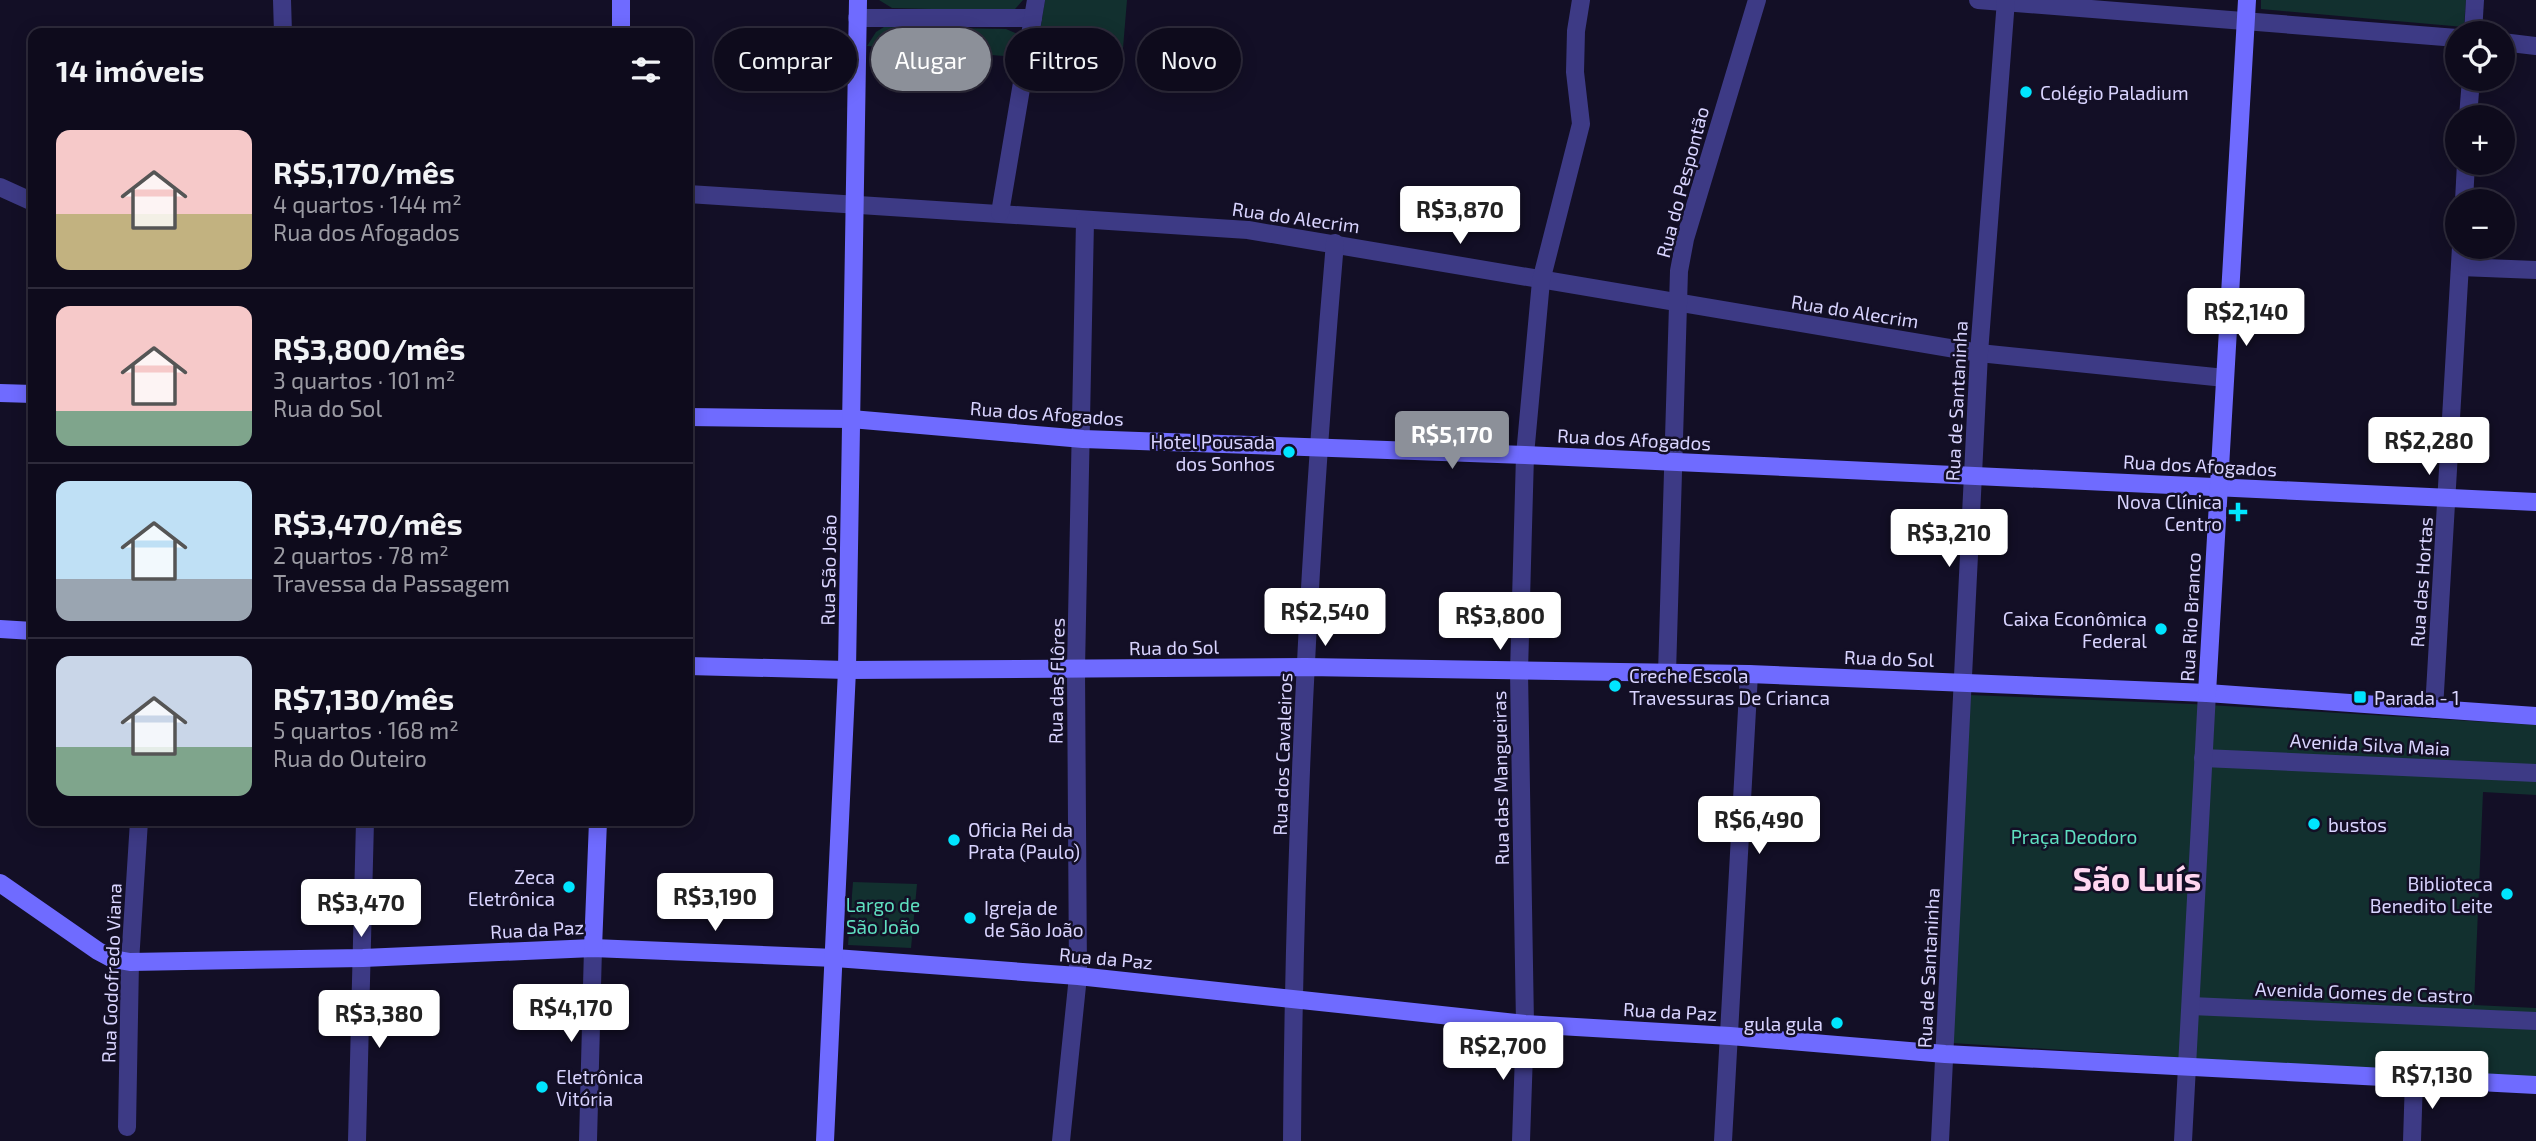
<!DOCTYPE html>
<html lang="pt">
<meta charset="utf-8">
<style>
body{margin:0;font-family:"Exo 2",sans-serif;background:#171425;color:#f1f3f6;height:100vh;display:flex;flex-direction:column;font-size:26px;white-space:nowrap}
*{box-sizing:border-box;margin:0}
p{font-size:23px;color:#9b9ba3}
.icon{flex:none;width:38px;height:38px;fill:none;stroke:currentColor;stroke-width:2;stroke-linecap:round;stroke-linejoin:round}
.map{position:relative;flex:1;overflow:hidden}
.drawer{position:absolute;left:28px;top:28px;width:665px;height:798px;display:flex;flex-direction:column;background:#0e0b1c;border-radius:14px;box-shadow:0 4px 18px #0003,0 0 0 2px #2e2b3b}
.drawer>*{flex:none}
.banner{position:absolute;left:714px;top:28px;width:665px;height:63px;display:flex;gap:14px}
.buttons{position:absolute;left:2445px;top:21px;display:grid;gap:14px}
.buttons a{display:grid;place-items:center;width:70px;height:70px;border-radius:50%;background:#0e0b1c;box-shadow:0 4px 18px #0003,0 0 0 2px #2e2b3b;font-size:35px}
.price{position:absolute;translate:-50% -60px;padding:0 16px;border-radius:7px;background:#fff;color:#222;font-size:23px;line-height:46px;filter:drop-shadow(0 2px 4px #0008)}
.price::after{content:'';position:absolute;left:50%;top:42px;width:21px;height:16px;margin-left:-10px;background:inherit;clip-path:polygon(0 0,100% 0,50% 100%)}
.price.active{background:#8c9099;color:#fff}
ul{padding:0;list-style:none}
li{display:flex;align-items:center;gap:21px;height:175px;padding:0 28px}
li+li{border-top:2px solid #2e2b3b}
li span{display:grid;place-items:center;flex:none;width:196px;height:140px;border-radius:14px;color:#555}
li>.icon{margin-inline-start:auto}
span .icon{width:84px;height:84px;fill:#fffc;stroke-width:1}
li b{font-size:30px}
h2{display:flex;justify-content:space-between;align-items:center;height:84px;padding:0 28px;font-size:30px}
.pill{padding:0 24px;border-radius:32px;background:#0e0b1c;box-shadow:0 4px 18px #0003,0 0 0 2px #2e2b3b;font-size:24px;line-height:63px}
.pill.active{background:#8c9099;color:#fff}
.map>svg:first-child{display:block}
.green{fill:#12302f}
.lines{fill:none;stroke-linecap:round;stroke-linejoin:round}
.street{stroke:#3d3a85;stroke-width:18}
.secondary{stroke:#6f6bff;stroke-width:18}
.poi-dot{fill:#00e5ff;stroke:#130f26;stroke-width:2.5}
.labels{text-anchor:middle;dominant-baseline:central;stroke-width:5;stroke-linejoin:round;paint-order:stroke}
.poi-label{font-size:19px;fill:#d9d4ff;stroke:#130f26;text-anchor:start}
.street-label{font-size:19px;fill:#d9d4ff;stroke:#130f26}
.park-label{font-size:19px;fill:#5fe0c0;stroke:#130f26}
.town-label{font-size:33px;font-weight:bold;fill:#ffd6f0;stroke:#130f26}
</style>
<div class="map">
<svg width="2536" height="1141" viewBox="0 0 2536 1141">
<rect width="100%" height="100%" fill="#130f26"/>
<g class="green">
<path d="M879,0H1023L1015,9L1008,11L892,8Z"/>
<path d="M1045,0H1127L1122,60L1037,49Z"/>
<path d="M2261,0H2466L2464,27L2261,9Z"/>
<path d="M884,27L1006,29L1020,35L1019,57L867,46L876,32Z"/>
<path d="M1969,695L2192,704L2536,725V795L2483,792L2474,1005L2536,1008V1080L1952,1043Z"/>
<path d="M853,882L917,884L911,948L848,945Z"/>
</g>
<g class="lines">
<g class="street">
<path d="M282,0L283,33"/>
<path d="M1978,0L2457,38"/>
<path d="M857,18H1033"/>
<path d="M2473,33L2475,0"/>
<path d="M2502,42L2536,46"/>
<path d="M2468,117L2471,79"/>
<path d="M0,187L33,202"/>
<path d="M688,194L1248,230L1979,353L2225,378"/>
<path d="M2464,201L2466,163"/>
<path d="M1000,213L1036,0"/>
<path d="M2460,267L2536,270"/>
<path d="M1667,673L1679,271L1685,239L1757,0"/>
<path d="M2434,709L2461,247"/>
<path d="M2203,758L2536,773"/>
<path d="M2191,1006L2536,1021"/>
<path d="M127,1127L130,962L139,821"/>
<path d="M357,1141L365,821"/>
<path d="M588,1141L593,948"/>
<path d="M1061,1141L1078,976L1076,669L1085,221"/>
<path d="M1292,1141C1294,841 1309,542 1335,243"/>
<path d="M1521,1141L1525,1024L1519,672L1525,455L1541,281L1581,124L1575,72L1576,31L1581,0"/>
<path d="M1723,1141L1749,674"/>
<path d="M1940,1141L1979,353L2006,0"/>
<path d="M2183,1141L2207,693"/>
<path d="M2412,1141L2414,1079"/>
</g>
<g class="secondary">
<path d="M621,33V0"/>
<path d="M0,393L33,394"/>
<path d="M688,417L851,419L1083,439L1525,455L2536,502"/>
<path d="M0,629L33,631"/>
<path d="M688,666L847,670L1306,667L1749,674L2207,693L2536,716"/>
<path d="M2207,693L2247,0"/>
<path d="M0,883L98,951L113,959L130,962L363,958L593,948L835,958L1078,976L1525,1024L1730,1036L1945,1054L2536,1085"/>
<path d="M593,948L598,821"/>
<path d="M825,1141L847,670L858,0"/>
</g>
</g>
<g class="poi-dot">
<circle cx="2026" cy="92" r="7"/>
<circle cx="1289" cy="452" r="7"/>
<path d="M2234.5 501.5h7v7h7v7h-7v7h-7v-7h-7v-7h7z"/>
<circle cx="2161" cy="629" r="7"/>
<circle cx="1615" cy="686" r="7"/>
<rect x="2353" y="690" width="14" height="14" rx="3.5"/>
<circle cx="2314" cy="824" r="7"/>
<circle cx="954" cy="840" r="7"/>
<circle cx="569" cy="887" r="7"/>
<circle cx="2507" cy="894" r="7"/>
<circle cx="970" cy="918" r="7"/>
<circle cx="1837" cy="1023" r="7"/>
<circle cx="542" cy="1087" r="7"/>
</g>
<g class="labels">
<g class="poi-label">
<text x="2040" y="92">Colégio Paladium</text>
<text x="1275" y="441" text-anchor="end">Hotel Pousada<tspan x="1275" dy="22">dos Sonhos</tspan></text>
<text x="2222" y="501" text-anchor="end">Nova Clínica<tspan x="2222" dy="22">Centro</tspan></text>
<text x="2147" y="618" text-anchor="end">Caixa Econômica<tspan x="2147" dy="22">Federal</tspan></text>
<text x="1629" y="675">Creche Escola<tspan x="1629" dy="22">Travessuras De Crianca</tspan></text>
<text x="2374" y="697">Parada - 1</text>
<text x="2328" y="824">bustos</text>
<text x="968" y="829">Oficia Rei da<tspan x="968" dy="22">Prata (Paulo)</tspan></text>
<text x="555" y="876" text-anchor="end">Zeca<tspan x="555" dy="22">Eletrônica</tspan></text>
<text x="2493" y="883" text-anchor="end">Biblioteca<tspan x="2493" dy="22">Benedito Leite</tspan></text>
<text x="984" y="907">Igreja de<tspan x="984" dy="22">de São João</tspan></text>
<text x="1823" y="1023" text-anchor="end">gula gula</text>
<text x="556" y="1076">Eletrônica<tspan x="556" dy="22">Vitória</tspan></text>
</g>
<g class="street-label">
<text transform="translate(1682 182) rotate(-75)">Rua do Pespontão</text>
<text transform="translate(1296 217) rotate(8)">Rua do Alecrim</text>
<text transform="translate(1855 311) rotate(9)">Rua do Alecrim</text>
<text transform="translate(1956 401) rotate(-87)">Rua de Santaninha</text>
<text transform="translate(1047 413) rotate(4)">Rua dos Afogados</text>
<text transform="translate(1634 439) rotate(3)">Rua dos Afogados</text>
<text transform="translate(2200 465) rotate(3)">Rua dos Afogados</text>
<text transform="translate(828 570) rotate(-89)">Rua São João</text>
<text transform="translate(2421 582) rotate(-86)">Rua das Hortas</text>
<text transform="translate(2190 617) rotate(-87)">Rua Rio Branco</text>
<text transform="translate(1174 647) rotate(-1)">Rua do Sol</text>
<text transform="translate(1889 658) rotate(2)">Rua do Sol</text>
<text transform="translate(1056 681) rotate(-89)">Rua das Flôres</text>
<text transform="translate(2370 744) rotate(3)">Avenida Silva Maia</text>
<text transform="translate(1282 754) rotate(-88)">Rua dos Cavaleiros</text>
<text transform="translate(1500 778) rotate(-91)">Rua das Mangueiras</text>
<text transform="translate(537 929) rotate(-3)">Rua da Paz</text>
<text transform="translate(1106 958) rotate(5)">Rua da Paz</text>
<text transform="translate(1928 968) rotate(-87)">Rua de Santaninha</text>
<text transform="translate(111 973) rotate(-88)">Rua Godofredo Viana</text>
<text transform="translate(2364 992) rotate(2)">Avenida Gomes de Castro</text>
<text transform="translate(1670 1011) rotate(3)">Rua da Paz</text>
</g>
<g class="park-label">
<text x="2074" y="836">Praça Deodoro</text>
<text x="883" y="904">Largo de<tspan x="883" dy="22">São João</tspan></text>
</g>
<g class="town-label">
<text x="2137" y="878">São Luís</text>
</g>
</g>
</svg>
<div class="buttons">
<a><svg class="icon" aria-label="locate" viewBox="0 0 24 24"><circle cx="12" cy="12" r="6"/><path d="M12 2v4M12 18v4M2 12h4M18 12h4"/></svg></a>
<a>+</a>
<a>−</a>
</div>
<b class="price" style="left:1460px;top:246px">R$3,870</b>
<b class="price" style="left:2246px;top:348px">R$2,140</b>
<b class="price active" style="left:1452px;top:471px">R$5,170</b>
<b class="price" style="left:2429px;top:477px">R$2,280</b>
<b class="price" style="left:1949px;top:569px">R$3,210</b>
<b class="price" style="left:1325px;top:648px">R$2,540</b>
<b class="price" style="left:1500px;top:652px">R$3,800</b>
<b class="price" style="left:1759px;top:856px">R$6,490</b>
<b class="price" style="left:715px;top:933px">R$3,190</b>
<b class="price" style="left:361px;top:939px">R$3,470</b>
<b class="price" style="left:571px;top:1044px">R$4,170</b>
<b class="price" style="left:379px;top:1050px">R$3,380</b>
<b class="price" style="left:1503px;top:1082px">R$2,700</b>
<b class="price" style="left:2432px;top:1111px">R$7,130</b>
<div class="banner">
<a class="pill">Comprar</a>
<a class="pill active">Alugar</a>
<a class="pill">Filtros</a>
<a class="pill">Novo</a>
</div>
<section class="drawer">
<h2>14 imóveis<svg class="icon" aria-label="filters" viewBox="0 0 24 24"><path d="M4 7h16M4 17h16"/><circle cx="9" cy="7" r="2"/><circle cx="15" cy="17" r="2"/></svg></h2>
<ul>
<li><span style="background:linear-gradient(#f6c9c9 60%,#c2b280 0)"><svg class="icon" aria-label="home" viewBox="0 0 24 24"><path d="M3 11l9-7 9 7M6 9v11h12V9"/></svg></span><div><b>R$5,170/mês</b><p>4 quartos · 144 m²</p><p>Rua dos Afogados</p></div></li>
<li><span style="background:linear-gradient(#f6c9c9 75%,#7fa58c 0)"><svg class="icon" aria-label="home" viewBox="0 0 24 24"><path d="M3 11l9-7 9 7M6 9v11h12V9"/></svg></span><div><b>R$3,800/mês</b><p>3 quartos · 101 m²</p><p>Rua do Sol</p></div></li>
<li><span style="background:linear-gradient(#bfe0f5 70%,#9aa5b1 0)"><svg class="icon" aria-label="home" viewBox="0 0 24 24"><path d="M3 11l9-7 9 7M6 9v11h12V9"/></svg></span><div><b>R$3,470/mês</b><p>2 quartos · 78 m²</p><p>Travessa da Passagem</p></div></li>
<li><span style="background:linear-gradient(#c9d6e8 65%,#7fa58c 0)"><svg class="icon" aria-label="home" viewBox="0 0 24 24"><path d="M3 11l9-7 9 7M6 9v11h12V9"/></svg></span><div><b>R$7,130/mês</b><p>5 quartos · 168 m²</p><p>Rua do Outeiro</p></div></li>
</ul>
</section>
</div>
